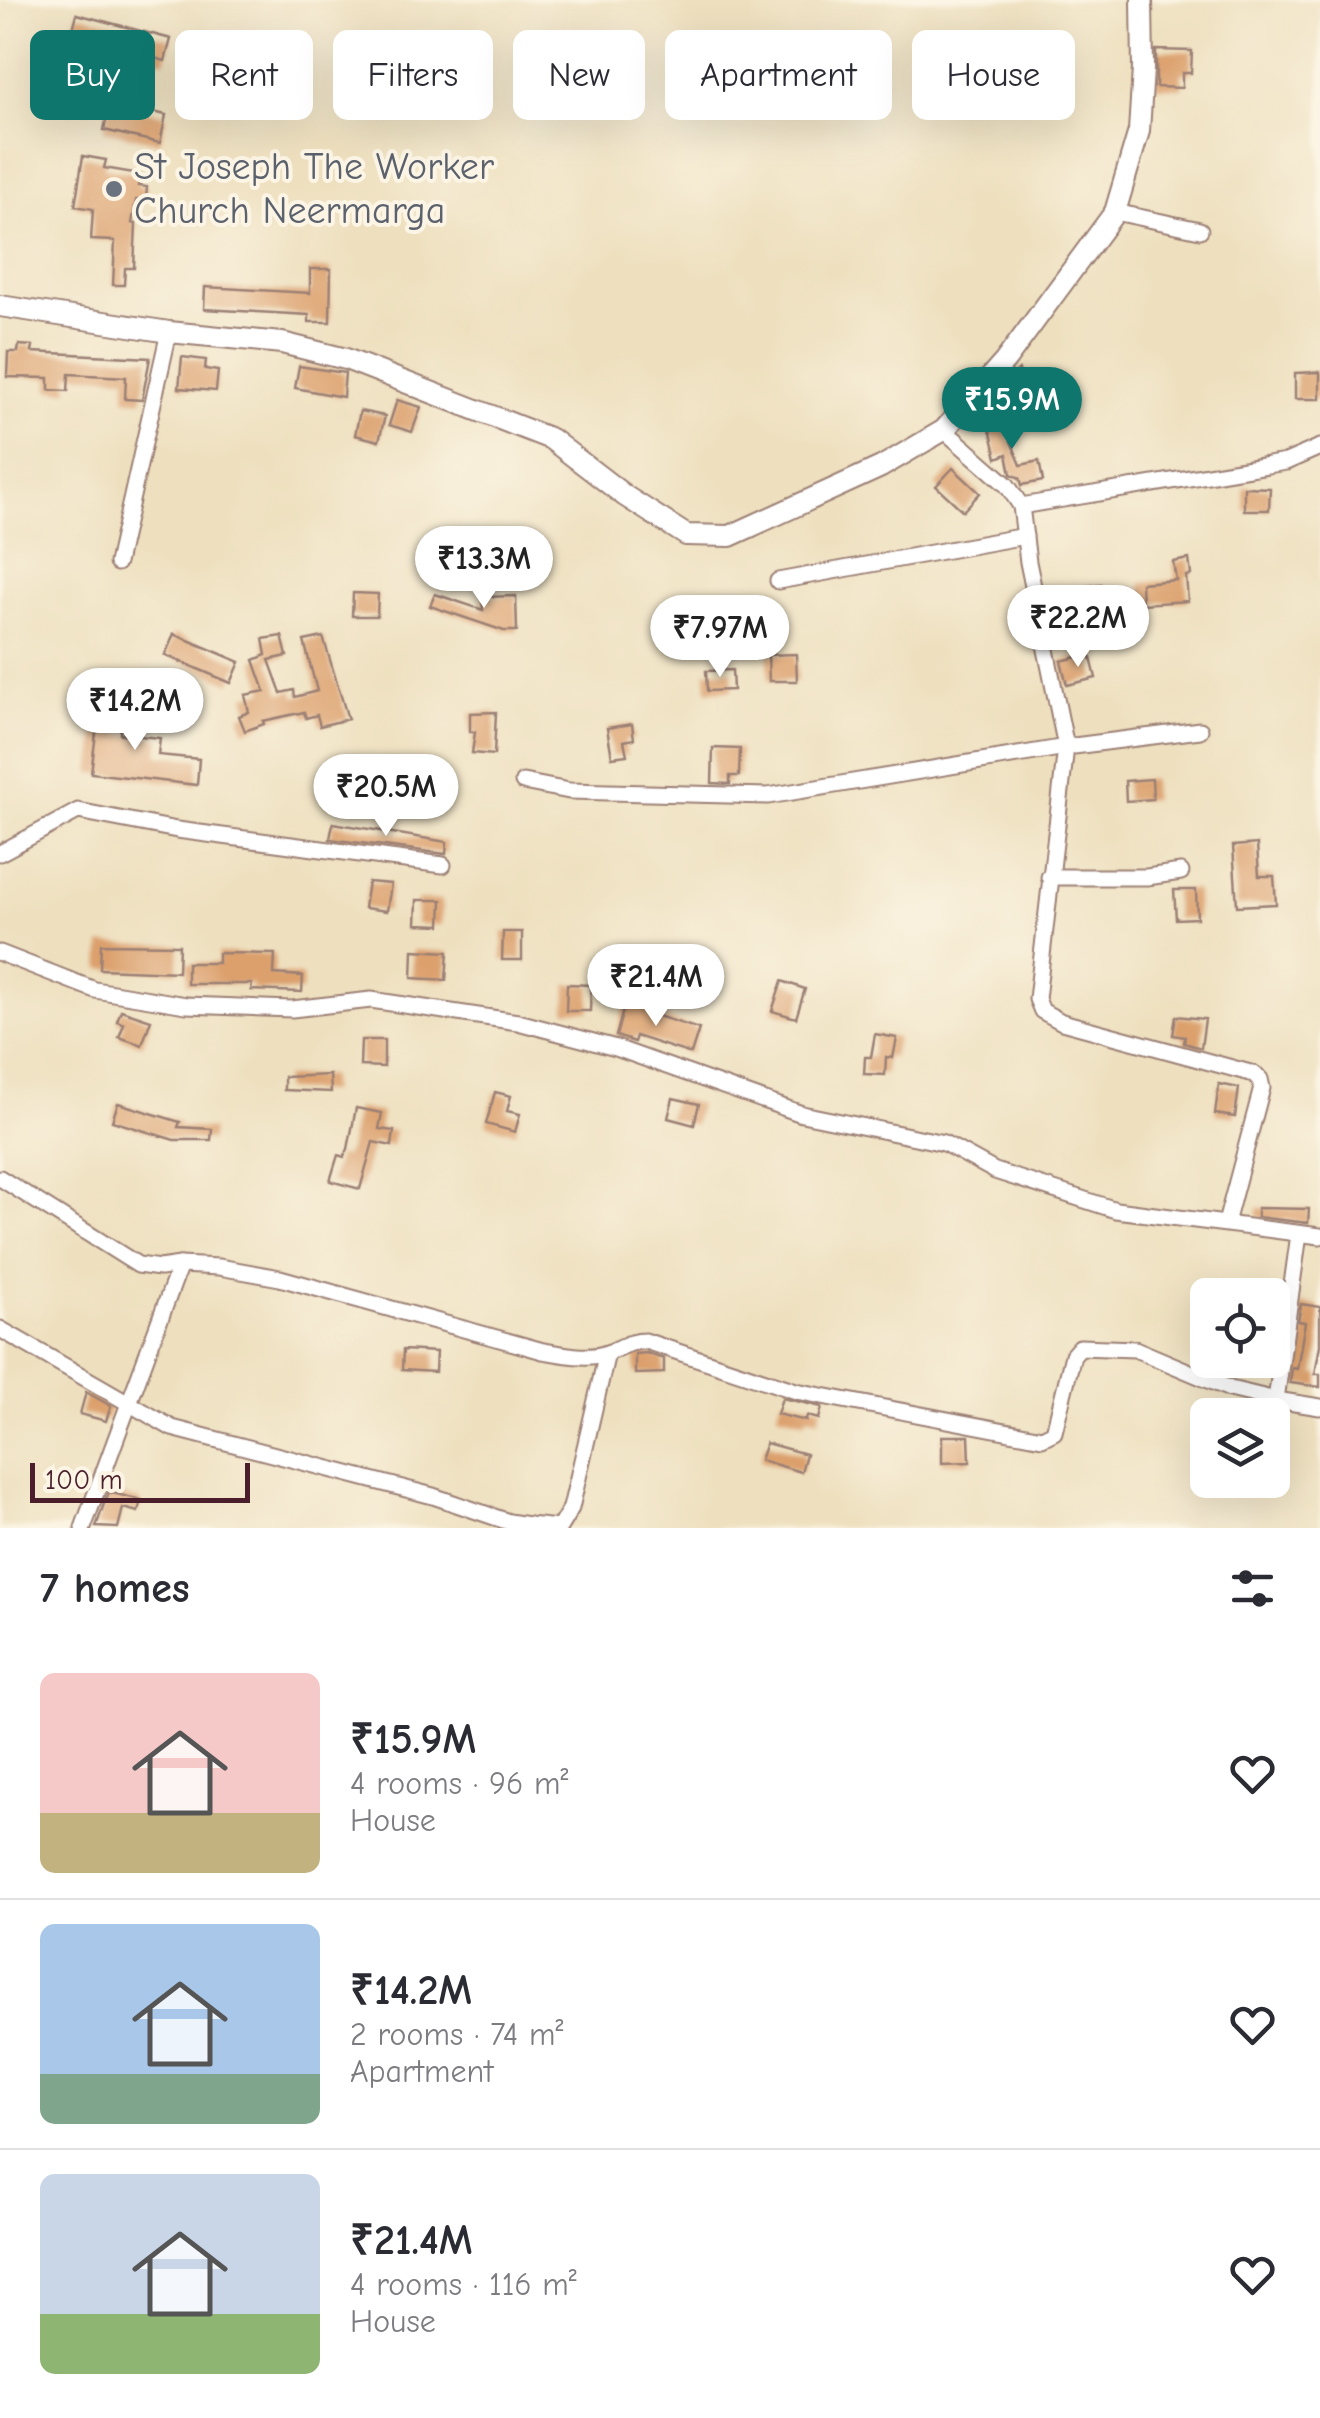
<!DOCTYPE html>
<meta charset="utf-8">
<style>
body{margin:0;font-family:"Comic Neue",sans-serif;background:#f7f7f7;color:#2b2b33;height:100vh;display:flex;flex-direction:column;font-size:38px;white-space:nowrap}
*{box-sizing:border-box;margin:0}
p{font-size:32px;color:#7c7c81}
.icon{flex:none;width:55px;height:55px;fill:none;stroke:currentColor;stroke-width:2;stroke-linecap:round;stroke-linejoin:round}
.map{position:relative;height:1528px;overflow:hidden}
.drawer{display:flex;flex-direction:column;background:#fff;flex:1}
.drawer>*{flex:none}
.hud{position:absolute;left:30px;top:30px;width:1260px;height:90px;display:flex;gap:20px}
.fabs{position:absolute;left:1190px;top:1278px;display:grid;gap:20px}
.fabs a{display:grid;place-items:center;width:100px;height:100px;border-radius:15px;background:#fff;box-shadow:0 10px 40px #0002;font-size:50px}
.scale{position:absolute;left:30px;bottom:25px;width:220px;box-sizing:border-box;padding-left:10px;border:5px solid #4a1f2b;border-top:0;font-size:28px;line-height:35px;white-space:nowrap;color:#4a1f2b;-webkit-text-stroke:8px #fcf5e5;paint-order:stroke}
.price{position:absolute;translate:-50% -85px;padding:0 22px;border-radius:35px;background:#fff;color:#222;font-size:32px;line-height:65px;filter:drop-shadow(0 2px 5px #0008)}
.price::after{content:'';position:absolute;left:50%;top:60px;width:30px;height:22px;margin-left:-15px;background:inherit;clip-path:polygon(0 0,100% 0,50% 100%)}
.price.selected{background:#0f766e;color:#fff}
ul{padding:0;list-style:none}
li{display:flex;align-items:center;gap:30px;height:250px;padding:0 40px}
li+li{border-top:2px solid #e1e1e2}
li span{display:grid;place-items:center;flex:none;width:280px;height:200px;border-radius:15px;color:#555}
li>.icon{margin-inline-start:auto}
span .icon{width:120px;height:120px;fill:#fffc;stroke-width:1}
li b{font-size:42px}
h2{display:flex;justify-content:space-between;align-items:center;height:120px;padding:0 40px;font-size:42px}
.chip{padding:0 35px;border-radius:15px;background:#fff;box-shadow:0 10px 40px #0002;font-size:35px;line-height:90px}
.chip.selected{background:#0f766e;color:#fff}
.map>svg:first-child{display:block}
.building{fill:#dca06d}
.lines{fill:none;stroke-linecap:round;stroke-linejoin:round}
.street-casing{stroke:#9c8075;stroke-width:19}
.secondary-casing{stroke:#9c8075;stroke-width:24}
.street{stroke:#fff;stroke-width:15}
.secondary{stroke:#fff;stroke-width:20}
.worship-dot{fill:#6b7280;stroke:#fcf5e5;stroke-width:4}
.labels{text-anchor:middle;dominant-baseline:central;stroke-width:8;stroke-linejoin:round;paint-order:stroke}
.worship-label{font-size:38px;fill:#5b616d;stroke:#fcf5e5;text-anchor:start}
</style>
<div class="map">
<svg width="1320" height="1528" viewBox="0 0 1320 1528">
<rect width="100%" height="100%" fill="#fcf5e5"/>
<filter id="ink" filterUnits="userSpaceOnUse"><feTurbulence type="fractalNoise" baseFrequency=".01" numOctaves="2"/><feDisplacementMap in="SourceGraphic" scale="20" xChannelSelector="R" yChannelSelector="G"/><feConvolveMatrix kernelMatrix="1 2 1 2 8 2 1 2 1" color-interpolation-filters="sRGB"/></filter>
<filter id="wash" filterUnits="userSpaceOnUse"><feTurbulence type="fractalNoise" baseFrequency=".0048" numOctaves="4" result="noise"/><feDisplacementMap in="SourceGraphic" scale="40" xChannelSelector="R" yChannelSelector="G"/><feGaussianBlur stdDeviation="2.25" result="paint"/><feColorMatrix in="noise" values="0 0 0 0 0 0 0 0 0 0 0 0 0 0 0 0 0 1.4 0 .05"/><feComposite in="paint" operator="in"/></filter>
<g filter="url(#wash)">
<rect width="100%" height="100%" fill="#eee0bf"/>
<g id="blocks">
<g class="building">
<path d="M77,14L171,39L165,61L87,40L79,64L65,59Z"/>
<path d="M1156,50L1192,51L1191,73H1182V88L1156,87Z"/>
<path d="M110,102L166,115L160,143L104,130Z"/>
<path d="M83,156L106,160L104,168L140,174L138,186L147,187L146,200H136L132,223L136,224L134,268H125L124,285H113L115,241L91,240L93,209L75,206Z"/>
<path d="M310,269H331L330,322H309V315L204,309L205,287L310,293Z"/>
<path d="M19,345L33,346L32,352L150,358L142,400L125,399L126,377L69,374L68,391L49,390V378L7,377L8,352H18Z"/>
<path d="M182,357L206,360L205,369L218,371L216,391L179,388Z"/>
<path d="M299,366L345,373L343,397L295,388Z"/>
<path d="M1019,370L1034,398L1014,408L1002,385Z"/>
<path d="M1320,372V399H1295V373Z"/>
<path d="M397,400L421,407L412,432L389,425Z"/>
<path d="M360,411L385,416L379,441L355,435Z"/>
<path d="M998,411L1021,465L1039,461L1043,481L1022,485L1020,478L1011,474L1007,454L997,458L991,433L983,420Z"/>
<path d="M953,468L980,493L963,511L936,486Z"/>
<path d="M1244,487L1270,488L1269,510H1244Z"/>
<path d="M1189,559L1191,575L1186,576L1188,601L1142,604L1141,583L1176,580L1173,562Z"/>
<path d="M1101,584L1104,607L1076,611L1077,617H1058L1057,597L1078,596L1077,588Z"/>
<path d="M353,593L378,594L377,616H352Z"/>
<path d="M435,594L483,610L482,597L516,596L517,631H504L430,606Z"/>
<path d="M174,634L240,662L231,683L165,655Z"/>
<path d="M282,636L287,656L269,660L281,693L294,690L295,697L317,691L304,641L323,637L348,719L320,726L317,715L306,718L304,712L263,721L264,724L245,731L239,716L249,712L245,695L265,691L254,660L266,655L263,639Z"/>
<path d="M796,654L797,681H769L768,655Z"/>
<path d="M1090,654L1096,678L1067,685L1061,661Z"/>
<path d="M732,670L733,690L707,691L706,671Z"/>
<path d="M100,701L123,704L120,734L160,738L158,755L199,759L197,785L91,773Z"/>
<path d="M496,712L494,755L472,753L475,732H470V713Z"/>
<path d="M632,724L634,739L624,741L627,755L612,757L607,728Z"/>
<path d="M713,748L740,749L739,776H730V784L712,783Z"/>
<path d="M1152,779L1153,799L1126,801L1125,781Z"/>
<path d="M333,823L447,842L446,854L330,839Z"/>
<path d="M1257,844L1259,876H1274L1276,904L1237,906L1233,846Z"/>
<path d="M368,882L391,884L387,911L364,908Z"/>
<path d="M1174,890H1196L1197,918L1176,919Z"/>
<path d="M417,900H442L441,925L416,924Z"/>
<path d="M503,932H522V960H502Z"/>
<path d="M101,944L179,945L178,972L100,969Z"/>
<path d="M413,950L448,952L446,980L412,978Z"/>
<path d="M218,953L275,954L274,974L303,976L302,992L251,990L252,984H187V963H218Z"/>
<path d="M782,981L805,989L796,1018L772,1011Z"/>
<path d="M567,984L591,985L590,1011H566Z"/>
<path d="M625,1003L652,1010L651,1014L699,1029L691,1054L636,1036L634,1042L616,1036Z"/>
<path d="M121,1010L151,1020L142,1045L119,1037L124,1024L117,1021Z"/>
<path d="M1176,1016L1205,1019L1201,1048L1184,1043L1185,1037L1173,1035Z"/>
<path d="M875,1034L897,1038L893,1058L886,1057L885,1075L864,1074L865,1057H871Z"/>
<path d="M361,1040H384V1067L360,1066Z"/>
<path d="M330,1075L331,1092L284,1090V1077Z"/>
<path d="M1219,1084L1239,1088L1235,1117L1215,1114Z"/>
<path d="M495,1092L511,1096L507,1111L520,1114L515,1132L486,1124Z"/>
<path d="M673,1098L699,1104L694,1125L668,1118Z"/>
<path d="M118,1103L180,1122L178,1127L212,1129L211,1140H174L112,1121Z"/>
<path d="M356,1108L382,1113L379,1129L394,1131L392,1146L373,1142L360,1189L330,1181L338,1155L344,1157L348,1149Z"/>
<path d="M1257,1208L1309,1209L1308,1223L1257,1217Z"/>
<path d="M1301,1304L1320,1307V1345L1315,1374H1320V1387L1290,1383L1292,1368L1297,1369L1305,1322L1298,1321Z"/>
<path d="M403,1350L436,1352L435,1372L402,1370Z"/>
<path d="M646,1353L664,1359V1373L635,1374V1354Z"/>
<path d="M86,1392L111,1406L106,1421L80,1414Z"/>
<path d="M782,1398L822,1407L819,1419L807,1416L806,1421L777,1414Z"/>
<path d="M942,1436H969L970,1462L942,1463Z"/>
<path d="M766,1443L806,1454L801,1472L760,1460Z"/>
<path d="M108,1492L141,1500L138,1512L123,1508L118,1528L96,1527Z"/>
</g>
</g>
</g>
<g filter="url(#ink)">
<use href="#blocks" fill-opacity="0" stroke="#9c8075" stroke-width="2.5"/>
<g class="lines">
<defs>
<g id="street">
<path d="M1115,212L1200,230"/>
<path d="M944,430L1007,485L1021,506L1028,562L1066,747L1037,999L1042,1011L1062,1022L1254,1074L1260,1079L1262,1088L1226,1223"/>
<path d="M1021,506L1286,462L1320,447"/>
<path d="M117,563L169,332"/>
<path d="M778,581L1025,536"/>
<path d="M523,782L569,791L768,796L1066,747L1200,730"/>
<path d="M0,853L78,811L177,830L443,865"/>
<path d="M1049,877H1147L1181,872"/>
<path d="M0,953L95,990L186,1005L292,1009L371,1000L518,1022L616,1048L802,1114L944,1143L995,1171L1116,1210L1320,1236"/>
<path d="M0,1178L138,1265L160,1268L180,1265L219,1267L280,1278L543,1351C563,1354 587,1360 607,1353C622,1348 628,1341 645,1341L796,1391L1042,1438L1054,1432L1073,1355L1080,1347L1135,1349L1230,1389L1276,1400L1299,1234"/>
<path d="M0,1329L172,1428L433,1496L509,1522L528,1525L529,1528"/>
<path d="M1276,1400L1320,1407"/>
<path d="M528,1525L559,1528L571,1508L607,1353"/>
<path d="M83,1528L180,1265"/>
</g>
<path id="secondary" d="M0,306L169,332L282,343L346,359L551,439L625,496L686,535L730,536L881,467L944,430L1005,361L1115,212L1139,131L1143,69L1142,0"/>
</defs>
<use href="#street" class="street-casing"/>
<use href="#secondary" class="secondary-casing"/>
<use href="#street" class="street"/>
<use href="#secondary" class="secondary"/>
</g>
</g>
<circle class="worship-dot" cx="114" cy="189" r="10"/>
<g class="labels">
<g class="worship-label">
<text x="134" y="167">St Joseph The Worker<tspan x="134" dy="44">Church Neermarga</tspan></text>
</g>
</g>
</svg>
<div class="fabs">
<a><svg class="icon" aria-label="locate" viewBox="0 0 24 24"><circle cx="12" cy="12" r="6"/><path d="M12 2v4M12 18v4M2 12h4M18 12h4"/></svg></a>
<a><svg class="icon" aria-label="layers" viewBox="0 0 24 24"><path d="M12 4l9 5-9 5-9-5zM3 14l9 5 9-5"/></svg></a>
</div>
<div class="scale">100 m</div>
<b class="price selected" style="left:1012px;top:452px">₹15.9M</b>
<b class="price" style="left:484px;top:611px">₹13.3M</b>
<b class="price" style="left:1078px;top:670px">₹22.2M</b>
<b class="price" style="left:720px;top:680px">₹7.97M</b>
<b class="price" style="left:135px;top:753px">₹14.2M</b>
<b class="price" style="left:386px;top:839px">₹20.5M</b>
<b class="price" style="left:656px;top:1029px">₹21.4M</b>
<div class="hud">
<a class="chip selected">Buy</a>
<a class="chip">Rent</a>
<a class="chip">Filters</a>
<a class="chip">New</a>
<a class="chip">Apartment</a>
<a class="chip">House</a>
</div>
</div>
<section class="drawer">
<h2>7 homes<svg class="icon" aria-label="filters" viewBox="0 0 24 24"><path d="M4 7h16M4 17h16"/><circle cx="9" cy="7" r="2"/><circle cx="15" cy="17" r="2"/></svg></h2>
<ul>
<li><span style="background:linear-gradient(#f6c9c9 70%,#c2b280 0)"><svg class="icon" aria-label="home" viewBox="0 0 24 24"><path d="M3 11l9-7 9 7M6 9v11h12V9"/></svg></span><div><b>₹15.9M</b><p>4 rooms · 96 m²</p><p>House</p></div><svg class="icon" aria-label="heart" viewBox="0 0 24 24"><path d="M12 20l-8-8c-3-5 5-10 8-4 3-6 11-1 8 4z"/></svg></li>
<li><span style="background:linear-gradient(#a9c7e8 75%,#7fa58c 0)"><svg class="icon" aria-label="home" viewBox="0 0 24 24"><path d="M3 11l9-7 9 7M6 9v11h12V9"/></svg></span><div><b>₹14.2M</b><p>2 rooms · 74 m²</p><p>Apartment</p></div><svg class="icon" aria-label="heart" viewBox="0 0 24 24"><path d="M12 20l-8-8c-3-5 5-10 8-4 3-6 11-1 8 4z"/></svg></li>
<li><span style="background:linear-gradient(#c9d6e8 70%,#8fb573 0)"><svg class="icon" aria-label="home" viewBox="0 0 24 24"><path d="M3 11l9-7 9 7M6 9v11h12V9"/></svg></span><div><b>₹21.4M</b><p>4 rooms · 116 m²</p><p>House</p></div><svg class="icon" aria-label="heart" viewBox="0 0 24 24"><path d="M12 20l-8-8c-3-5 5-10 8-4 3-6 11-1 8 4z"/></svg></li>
</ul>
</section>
